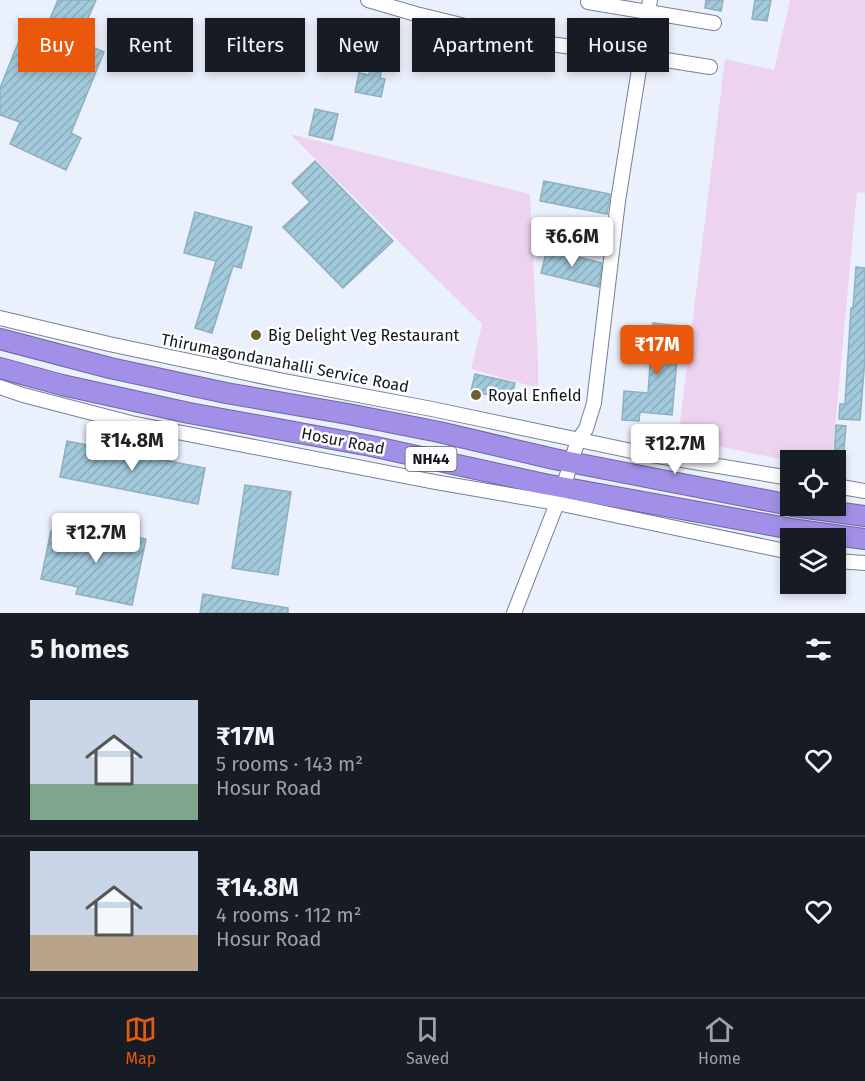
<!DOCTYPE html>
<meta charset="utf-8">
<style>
body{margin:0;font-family:"Fira Sans",sans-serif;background:#242831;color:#f1f3f6;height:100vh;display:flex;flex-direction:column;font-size:22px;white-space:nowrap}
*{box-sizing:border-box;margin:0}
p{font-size:20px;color:#9ea1a6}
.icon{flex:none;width:33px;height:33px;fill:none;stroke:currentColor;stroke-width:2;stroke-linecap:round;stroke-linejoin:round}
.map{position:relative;height:613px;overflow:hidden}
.details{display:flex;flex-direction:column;background:#171b24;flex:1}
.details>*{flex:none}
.top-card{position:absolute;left:18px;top:18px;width:830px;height:54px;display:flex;gap:12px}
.buttons{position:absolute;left:780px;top:450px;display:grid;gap:12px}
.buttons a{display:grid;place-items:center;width:66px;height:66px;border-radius:0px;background:#171b24;box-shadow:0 3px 9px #0003;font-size:30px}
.price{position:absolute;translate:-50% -51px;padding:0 14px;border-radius:6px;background:#fff;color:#222;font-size:20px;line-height:39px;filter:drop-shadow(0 2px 3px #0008)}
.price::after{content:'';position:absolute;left:50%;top:36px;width:18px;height:14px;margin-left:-9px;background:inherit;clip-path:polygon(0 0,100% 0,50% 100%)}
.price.current{background:#ea580c;color:#fff}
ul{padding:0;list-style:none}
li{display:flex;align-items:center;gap:18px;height:150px;padding:0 30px}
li+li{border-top:2px solid #363941}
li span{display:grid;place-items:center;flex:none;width:168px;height:120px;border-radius:0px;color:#555}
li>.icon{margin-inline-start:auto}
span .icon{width:72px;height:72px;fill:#fffc;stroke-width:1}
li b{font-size:26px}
h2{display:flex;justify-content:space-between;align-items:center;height:72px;padding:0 30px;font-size:26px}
.tag{padding:0 21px;border-radius:0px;background:#171b24;box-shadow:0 3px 9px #0003;font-size:21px;line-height:54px}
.tag.current{background:#ea580c;color:#fff}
.menu{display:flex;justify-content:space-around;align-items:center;height:84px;border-top:2px solid #363941;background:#171b24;font-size:16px;color:#9ea1a6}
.menu a{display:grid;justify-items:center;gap:3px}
.menu .current{color:#ea580c}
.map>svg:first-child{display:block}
.grass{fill:#eed3f0}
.building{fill:url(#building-hatch);stroke:#90aebc;stroke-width:1.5}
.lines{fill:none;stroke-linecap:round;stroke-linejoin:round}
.minor-casing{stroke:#738198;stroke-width:16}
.highway-casing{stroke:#6f65a2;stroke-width:22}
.minor{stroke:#fff;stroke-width:14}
.highway{stroke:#a290e8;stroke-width:20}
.poi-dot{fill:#6c612e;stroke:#fefefe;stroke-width:2}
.labels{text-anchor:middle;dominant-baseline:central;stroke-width:5;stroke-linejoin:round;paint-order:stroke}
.shield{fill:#fefefe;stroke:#585c62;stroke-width:1.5}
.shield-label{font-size:15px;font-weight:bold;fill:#11161f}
.poi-label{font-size:16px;fill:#11161f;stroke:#fefefe;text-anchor:start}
.street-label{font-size:16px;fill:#11161f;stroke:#fefefe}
</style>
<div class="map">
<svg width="865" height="613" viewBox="0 0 865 613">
<defs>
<pattern id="building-hatch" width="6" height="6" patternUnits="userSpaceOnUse" patternTransform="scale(1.5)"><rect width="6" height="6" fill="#a2cadc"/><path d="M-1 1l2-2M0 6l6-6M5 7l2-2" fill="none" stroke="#8aadbc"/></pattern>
</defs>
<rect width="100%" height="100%" fill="#ebf1fc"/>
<g class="grass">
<path d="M790,0H865V193L857,192L832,460L790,461L678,438L725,59L774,70Z"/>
<path d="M290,134L530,194L538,359V388L471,369L482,324Z"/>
</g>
<g class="building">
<path d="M58,0H96L78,41L104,52L71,133L81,138L66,170L10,144L20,122L0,115V88L27,21L46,28Z"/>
<path d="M706,0H723L721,11L705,8Z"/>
<path d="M755,0H771L767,21L752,19Z"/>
<path d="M374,52L385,54L380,78L385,79L381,97L355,92L359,73L369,75Z"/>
<path d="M315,109L338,114L332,140L309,135Z"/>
<path d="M315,161L393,241L343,288L283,227L310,202L292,183Z"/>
<path d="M544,181L610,194L607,214L540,201Z"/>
<path d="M195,212L252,227L241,268L233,266L212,333L195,328L216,261L184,253Z"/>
<path d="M547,249L602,263L599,287L541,273Z"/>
<path d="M856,267L865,268V358L860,420L839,419L840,404H845L851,308H853Z"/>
<path d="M653,323L680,326L672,415L640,412L639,421L622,420L624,391L648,393Z"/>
<path d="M475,374L515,383L511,400L471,391Z"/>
<path d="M836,425L846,426L843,460H834Z"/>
<path d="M67,441L205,468L198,504L60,477Z"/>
<path d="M245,485L291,492L278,575L232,568Z"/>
<path d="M91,527L146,539L132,605L76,594L78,587L41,579L51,531L88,539Z"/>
<path d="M203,594L288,608V613H200Z"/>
</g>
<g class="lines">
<defs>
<g id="minor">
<path d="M368,0L416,14L527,41L641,56L710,67"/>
<path d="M588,2L714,23"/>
<path d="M0,318L109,344L279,380L432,409L646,454L790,478"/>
<path d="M0,387L23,395L131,423L435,482L557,503L790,552"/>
<path d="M836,486L865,491"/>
<path d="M836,561L865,563"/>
<path d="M514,613L563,488L578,440L586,429L594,403L618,201L650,0"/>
</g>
<g id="highway">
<path d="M0,339L110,368L226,393L348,414L439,432L554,459L790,505"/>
<path d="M0,368L62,385L189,413L371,446L544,484L798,530L865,539"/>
<path d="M793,506L865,516"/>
</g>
</defs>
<use href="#minor" class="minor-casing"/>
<use href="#highway" class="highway-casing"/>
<use href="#minor" class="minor"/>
<use href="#highway" class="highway"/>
</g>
<g class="poi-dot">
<circle cx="256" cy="335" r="6"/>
<circle cx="476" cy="395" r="6"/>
</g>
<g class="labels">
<rect class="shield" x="405.5" y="447" width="51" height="24" rx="4.5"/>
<g class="shield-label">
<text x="431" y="459">NH44</text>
</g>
<g class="poi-label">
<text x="268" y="335">Big Delight Veg Restaurant</text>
<text x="488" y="395">Royal Enfield</text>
</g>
<g class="street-label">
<text transform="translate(285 363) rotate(11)">Thirumagondanahalli Service Road</text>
<text transform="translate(343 441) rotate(11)">Hosur Road</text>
</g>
</g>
</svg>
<div class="buttons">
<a><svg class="icon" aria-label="locate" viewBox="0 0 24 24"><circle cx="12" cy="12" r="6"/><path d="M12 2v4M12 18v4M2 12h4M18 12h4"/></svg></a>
<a><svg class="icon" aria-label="layers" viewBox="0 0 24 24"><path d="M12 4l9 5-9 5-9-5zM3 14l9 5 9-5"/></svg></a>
</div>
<b class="price" style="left:572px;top:268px">₹6.6M</b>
<b class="price current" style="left:657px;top:376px">₹17M</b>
<b class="price" style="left:132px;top:472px">₹14.8M</b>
<b class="price" style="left:675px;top:475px">₹12.7M</b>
<b class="price" style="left:96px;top:564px">₹12.7M</b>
<div class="top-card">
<a class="tag current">Buy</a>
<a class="tag">Rent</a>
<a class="tag">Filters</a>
<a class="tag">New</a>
<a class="tag">Apartment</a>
<a class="tag">House</a>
</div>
</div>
<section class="details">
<h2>5 homes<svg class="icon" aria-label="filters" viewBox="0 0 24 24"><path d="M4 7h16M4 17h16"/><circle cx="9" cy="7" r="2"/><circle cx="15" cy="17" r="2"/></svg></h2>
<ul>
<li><span style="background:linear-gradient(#c9d6e8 70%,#7fa58c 0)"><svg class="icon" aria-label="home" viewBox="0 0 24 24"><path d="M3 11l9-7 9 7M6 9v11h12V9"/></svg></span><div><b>₹17M</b><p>5 rooms · 143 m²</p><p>Hosur Road</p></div><svg class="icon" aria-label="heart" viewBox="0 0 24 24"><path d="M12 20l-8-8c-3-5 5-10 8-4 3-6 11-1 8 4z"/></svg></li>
<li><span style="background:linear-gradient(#c9d6e8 70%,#b9a48a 0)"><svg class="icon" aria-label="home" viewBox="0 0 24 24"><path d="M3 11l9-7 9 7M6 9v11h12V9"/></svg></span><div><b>₹14.8M</b><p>4 rooms · 112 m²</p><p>Hosur Road</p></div><svg class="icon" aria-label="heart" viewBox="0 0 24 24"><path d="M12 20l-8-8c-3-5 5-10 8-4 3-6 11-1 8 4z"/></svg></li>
</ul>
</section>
<nav class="menu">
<a class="current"><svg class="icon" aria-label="map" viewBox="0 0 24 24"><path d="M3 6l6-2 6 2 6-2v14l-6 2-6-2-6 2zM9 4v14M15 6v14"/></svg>Map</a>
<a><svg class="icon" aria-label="saved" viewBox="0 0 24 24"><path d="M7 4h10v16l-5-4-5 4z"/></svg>Saved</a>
<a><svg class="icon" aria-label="home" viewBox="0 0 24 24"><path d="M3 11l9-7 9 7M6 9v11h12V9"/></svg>Home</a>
</nav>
